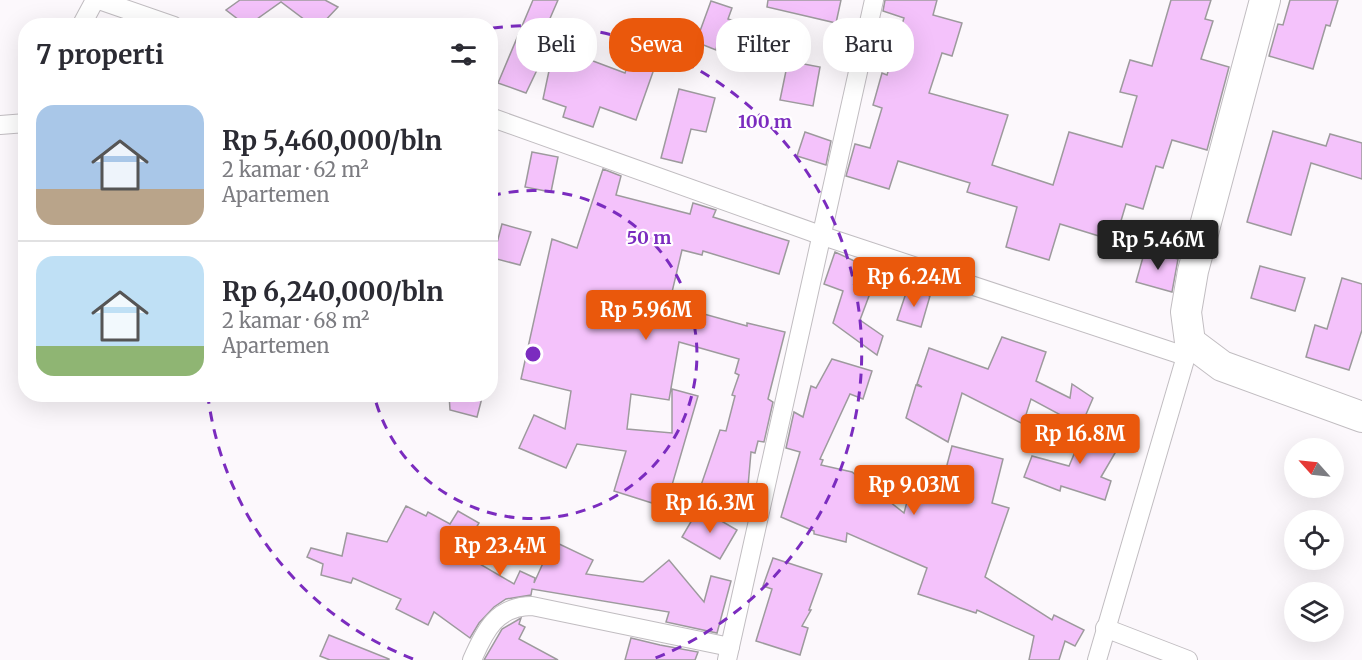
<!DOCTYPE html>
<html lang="id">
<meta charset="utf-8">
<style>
body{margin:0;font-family:Merriweather,serif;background:#f7f7f7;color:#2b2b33;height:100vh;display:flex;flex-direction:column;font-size:22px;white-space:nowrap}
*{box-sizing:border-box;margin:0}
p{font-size:20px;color:#7c7c81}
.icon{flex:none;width:33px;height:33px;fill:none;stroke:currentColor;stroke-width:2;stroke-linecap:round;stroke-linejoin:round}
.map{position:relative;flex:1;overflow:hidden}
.panel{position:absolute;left:18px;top:18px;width:480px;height:384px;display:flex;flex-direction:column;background:#fff;border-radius:24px;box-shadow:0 6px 24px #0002}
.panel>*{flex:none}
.guide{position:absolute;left:516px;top:18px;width:570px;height:54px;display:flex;gap:12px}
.needle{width:39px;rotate:297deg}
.fabs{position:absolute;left:1284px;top:438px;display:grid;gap:12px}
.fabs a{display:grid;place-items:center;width:60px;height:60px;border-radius:50%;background:#fff;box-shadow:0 6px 24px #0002;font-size:30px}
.price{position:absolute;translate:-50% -51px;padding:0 14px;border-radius:6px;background:#ea580c;color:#fff;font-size:20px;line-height:39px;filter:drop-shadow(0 2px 3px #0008)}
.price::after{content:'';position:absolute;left:50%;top:36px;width:18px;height:14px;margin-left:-9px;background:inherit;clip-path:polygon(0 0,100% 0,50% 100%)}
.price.selected{background:#222;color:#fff}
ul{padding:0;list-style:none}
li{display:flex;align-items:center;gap:18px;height:150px;padding:0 18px}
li+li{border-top:2px solid #e1e1e2}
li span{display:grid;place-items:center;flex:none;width:168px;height:120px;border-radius:18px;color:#555}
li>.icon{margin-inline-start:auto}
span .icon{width:72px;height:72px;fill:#fffc;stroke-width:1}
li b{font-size:26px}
h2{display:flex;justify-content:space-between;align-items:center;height:72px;padding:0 18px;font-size:26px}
.pill{padding:0 21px;border-radius:24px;background:#fff;box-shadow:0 6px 24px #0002;font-size:21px;line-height:54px}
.pill.selected{background:#ea580c;color:#fff}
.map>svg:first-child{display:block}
.building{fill:#f4c2fb;stroke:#9d9a9d;stroke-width:1.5}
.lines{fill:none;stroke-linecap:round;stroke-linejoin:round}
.minor-casing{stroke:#c1bdc1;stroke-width:20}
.primary-casing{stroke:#c1bdc1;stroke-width:32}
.minor{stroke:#fff;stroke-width:18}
.primary{stroke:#fff;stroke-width:30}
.ring{fill:none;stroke:#7b2cbf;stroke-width:3;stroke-dasharray:10 8}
.centre{fill:#7b2cbf;stroke:#fff;stroke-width:3}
.ring-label{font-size:18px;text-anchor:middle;font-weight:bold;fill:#7b2cbf;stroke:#fff;stroke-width:4.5;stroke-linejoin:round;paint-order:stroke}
</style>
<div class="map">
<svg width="1362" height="660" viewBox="0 0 1362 660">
<rect width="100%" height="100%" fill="#fcf8fc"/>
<g class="building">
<path d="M240,0H325L338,7L320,26H313L281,2L247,26L226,10Z"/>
<path d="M533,0H558L538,46L547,49L526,93L498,83Z"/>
<path d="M768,0H841L836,23L767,7Z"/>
<path d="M885,0H937L933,15L962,23L952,56L942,53L929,93L1008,115L992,165L1053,185L1069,132L1122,147L1137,96L1120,92L1130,60L1152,66L1171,0H1211L1205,19L1213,21L1201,59L1229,67L1207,150L1172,140L1163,168L1156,166L1143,209L1126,204L1115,241L1060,224L1049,260L1006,247L1017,207L967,192L970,183L898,161L889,189L846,176L855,144L870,148L882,108L873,105L882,73L887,75L904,18L883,11Z"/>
<path d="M1290,0H1338L1330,26L1326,25L1313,69L1269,56L1278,24L1283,25Z"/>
<path d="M711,1L732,8L728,19L779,35L770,63L717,45L716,50L696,42Z"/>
<path d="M641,29L665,38L636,120L600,107L593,127L563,117L566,107L543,99L553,52L583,63L585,58L625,73Z"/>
<path d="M788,61L820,67L813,106L780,100Z"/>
<path d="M679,89L715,98L706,132L691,129L682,163L661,158Z"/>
<path d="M1273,131L1326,146L1330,134L1362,143V179L1311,163L1291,235L1247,222Z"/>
<path d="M805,132L831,141L826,165L797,156Z"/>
<path d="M532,152L558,157L551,192L525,187Z"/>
<path d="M603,169L621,176L616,195L690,214L693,203L716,210L713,217L789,241L779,274L703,251L702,255L682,250L672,292L688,294L686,309L747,326V323L785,332L768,399L773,402L764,442L758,441L755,453L751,452L747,498L698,494L720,430L726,431L735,396L732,395L739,375L735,373L739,359L679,342L669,400L631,394L627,429L672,433V389L698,396L670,492L656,491L652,503L614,491L626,451L577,444L566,468L519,448L534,415L565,429L571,391L521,379L552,239L577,248Z"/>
<path d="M502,224L531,232L520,265L493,258Z"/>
<path d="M1145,250L1178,259L1172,292L1136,282Z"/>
<path d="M835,252L878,272L860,320L883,336L877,355L833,323L843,291L824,284Z"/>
<path d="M1260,266L1305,278L1295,311L1251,298Z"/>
<path d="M1342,278L1362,284V330L1349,370L1306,357L1315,325L1327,329Z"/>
<path d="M908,287L930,296L921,327L897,320Z"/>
<path d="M1002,337L1046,352L1036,381L1070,398L1072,384L1093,398L1081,426L1031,399L1023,424L962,393L948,442L906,418L916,385L922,387L917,384L929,348L988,369Z"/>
<path d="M832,359L872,371L863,399L850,394L820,459L823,460L821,465L852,472L904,513L915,472L943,480L952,446L1003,459L992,503L1009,508L985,577L1052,620L1054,615L1084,630L1075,646L1065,641L1059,660H1029L1034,636L977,610L976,613L918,594L927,568L847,533L846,542L814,534V531L781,517L800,452L786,448L794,412L803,417L811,386L816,388Z"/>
<path d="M449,394H483L477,417L450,410Z"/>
<path d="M1086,426L1125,436L1101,477L1111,481L1105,500L1061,486L1060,491L1024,477L1032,456L1069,466Z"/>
<path d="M406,506L426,516L428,512L450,524L458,511L479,523L461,553L514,584L520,571L535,578L534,583L553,541L593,560L586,574L643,582L669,560L704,602L711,576L731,581L717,633L666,622L669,612L532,589L531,595L506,599L494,607L479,623L470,638L434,612L428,625L396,609L401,599L353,578L351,583L321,575L323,564L307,557L311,548L342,556L347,533L387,542Z"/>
<path d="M699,508L737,530L720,559L682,537Z"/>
<path d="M773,558L822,574L809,610H811L802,626L808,628L800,655L756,641L772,589L763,586Z"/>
<path d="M521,618L519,624L525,627L519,639L558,660H484L502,629Z"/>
<path d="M329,635L389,659V660H330L320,656Z"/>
<path d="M631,638L660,645L698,652L695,660H625Z"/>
</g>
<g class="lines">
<defs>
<g id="minor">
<path d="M99,0L174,26"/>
<path d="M81,26L95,0"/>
<path d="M490,117L823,236L1185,356"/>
<path d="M0,125L26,123"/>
<path d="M1105,628L1188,660"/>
<path d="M472,660C485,630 497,606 532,606L730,647"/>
<path d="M727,660L874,0"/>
<path d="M1097,660L1189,346"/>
</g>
<path id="primary" d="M1265,0L1193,271L1186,312L1190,342L1222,366L1362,417"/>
</defs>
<use href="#minor" class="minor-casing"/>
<use href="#primary" class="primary-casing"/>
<use href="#minor" class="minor"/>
<use href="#primary" class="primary"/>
</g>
<g class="ring">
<path d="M491 196A164 164 0 1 1 374 395"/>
<path d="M413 659A328 328 0 0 1 208 397M493 28A328 328 0 0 1 653 659"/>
</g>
<circle cx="533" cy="354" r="9" class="centre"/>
<g class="ring-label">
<text x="765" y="128">100 m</text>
<text x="649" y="244">50 m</text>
</g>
</svg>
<div class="fabs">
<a><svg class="needle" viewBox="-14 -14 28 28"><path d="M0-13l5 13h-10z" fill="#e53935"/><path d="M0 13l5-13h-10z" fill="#7c7c81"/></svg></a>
<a><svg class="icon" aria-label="locate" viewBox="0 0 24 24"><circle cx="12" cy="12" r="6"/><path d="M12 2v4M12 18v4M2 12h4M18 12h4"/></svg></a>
<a><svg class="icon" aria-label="layers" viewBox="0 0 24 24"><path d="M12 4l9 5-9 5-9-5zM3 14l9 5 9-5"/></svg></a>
</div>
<b class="price selected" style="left:1158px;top:271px">Rp 5.46M</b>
<b class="price" style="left:914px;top:308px">Rp 6.24M</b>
<b class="price" style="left:646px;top:341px">Rp 5.96M</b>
<b class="price" style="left:1080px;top:465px">Rp 16.8M</b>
<b class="price" style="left:914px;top:516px">Rp 9.03M</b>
<b class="price" style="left:710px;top:534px">Rp 16.3M</b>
<b class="price" style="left:500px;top:577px">Rp 23.4M</b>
<div class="guide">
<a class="pill">Beli</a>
<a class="pill selected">Sewa</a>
<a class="pill">Filter</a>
<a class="pill">Baru</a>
</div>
<section class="panel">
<h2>7 properti<svg class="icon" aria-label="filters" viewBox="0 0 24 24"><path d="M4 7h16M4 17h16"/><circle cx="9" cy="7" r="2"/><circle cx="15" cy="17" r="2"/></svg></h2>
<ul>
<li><span style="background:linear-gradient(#a9c7e8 70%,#b9a48a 0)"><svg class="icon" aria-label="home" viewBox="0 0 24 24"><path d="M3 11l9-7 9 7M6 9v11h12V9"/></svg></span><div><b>Rp 5,460,000/bln</b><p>2 kamar · 62 m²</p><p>Apartemen</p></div></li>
<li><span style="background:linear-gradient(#bfe0f5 75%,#8fb573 0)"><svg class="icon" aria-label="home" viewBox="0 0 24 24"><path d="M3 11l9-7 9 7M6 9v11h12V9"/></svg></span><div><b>Rp 6,240,000/bln</b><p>2 kamar · 68 m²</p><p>Apartemen</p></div></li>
</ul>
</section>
</div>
